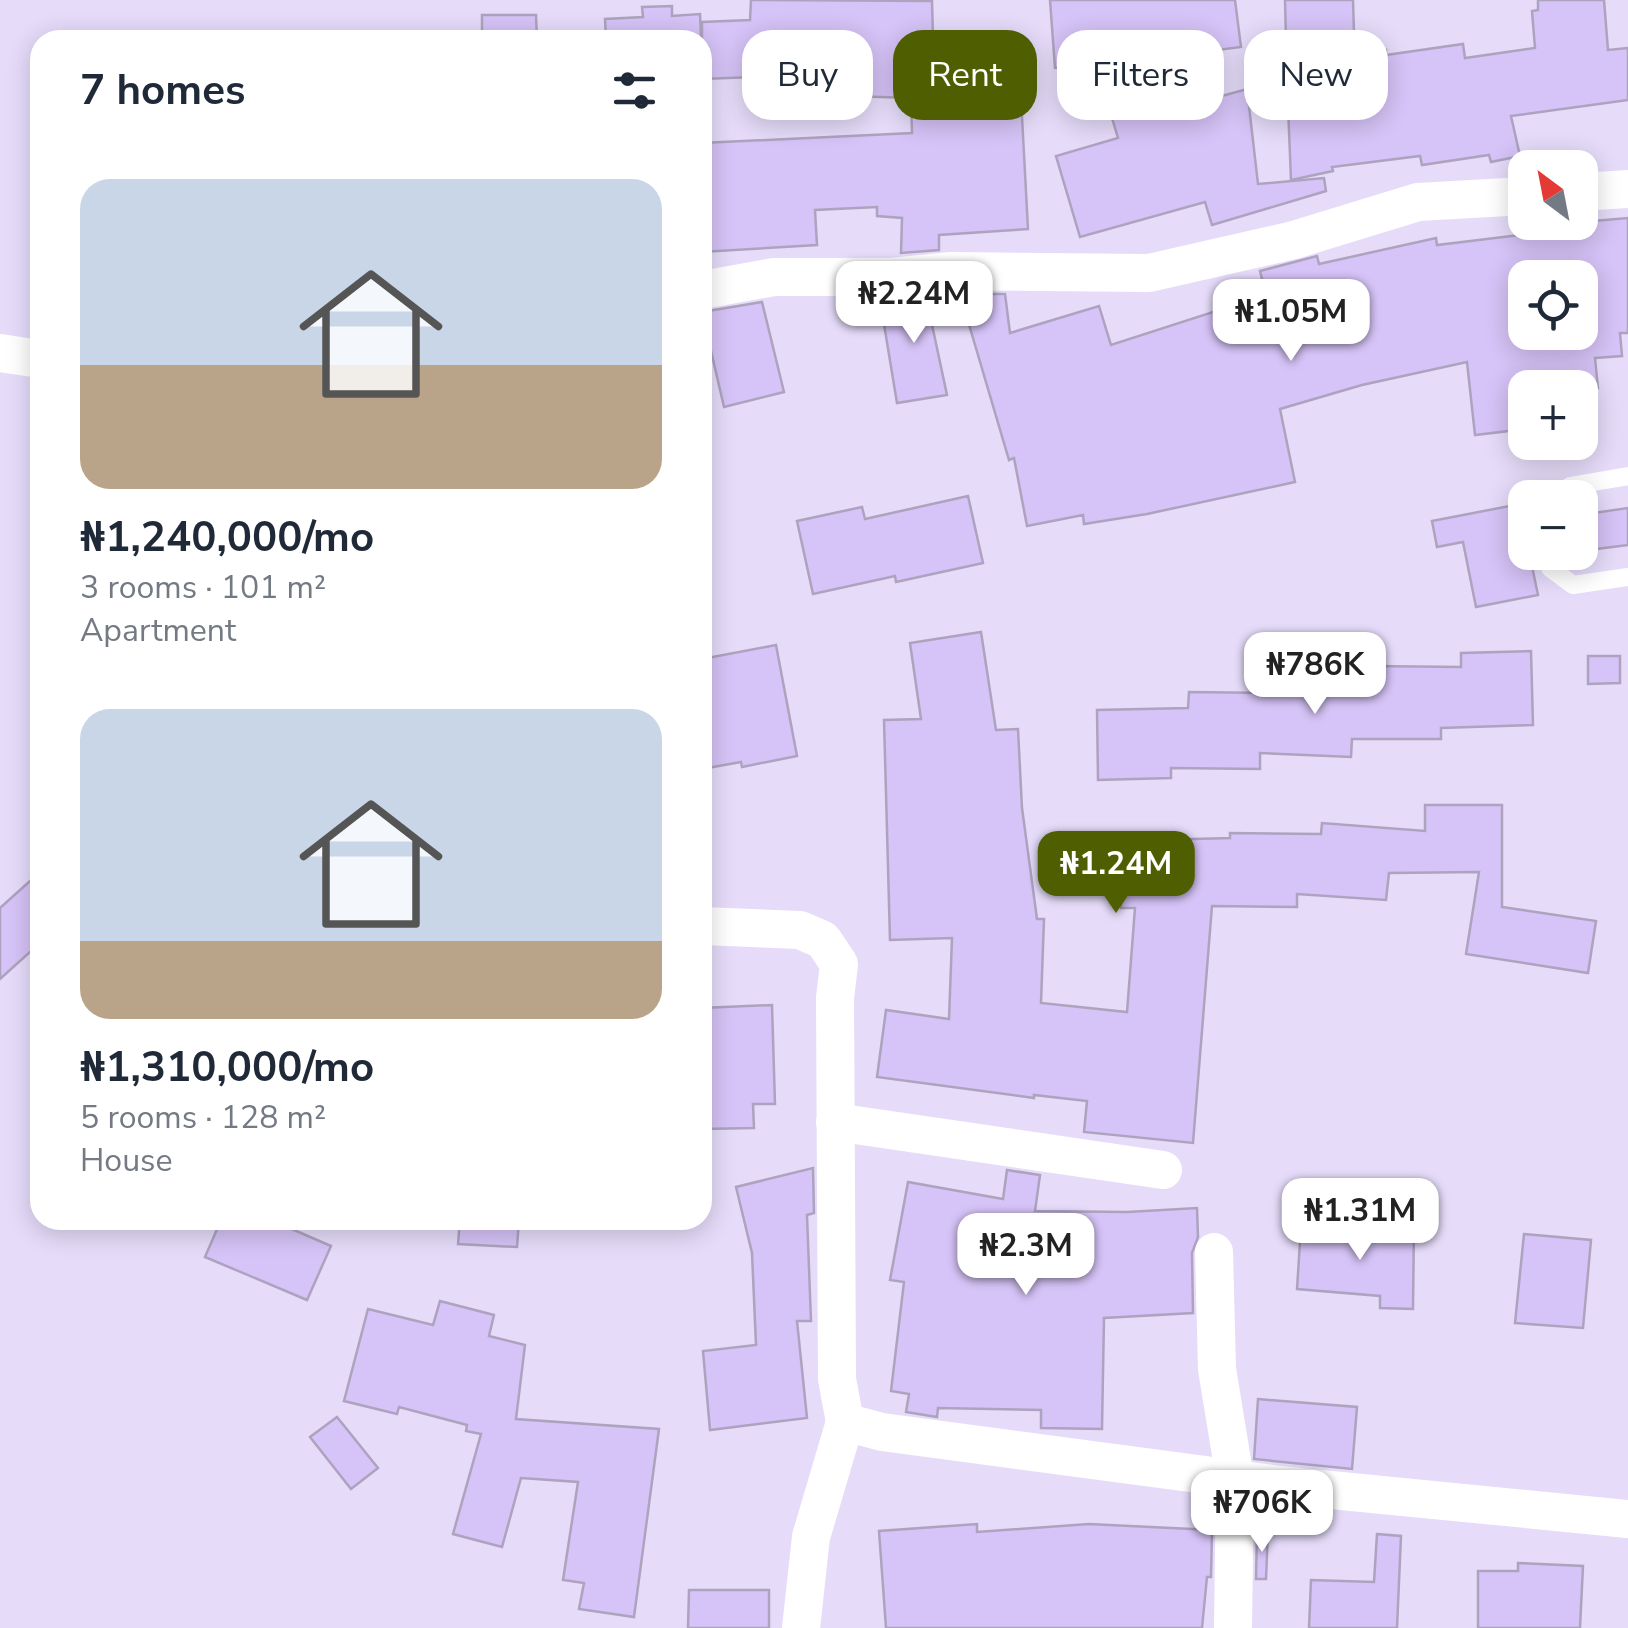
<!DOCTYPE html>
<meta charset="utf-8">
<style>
body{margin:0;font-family:"Nunito Sans",sans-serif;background:#f6f6f7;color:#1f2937;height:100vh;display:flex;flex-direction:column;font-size:38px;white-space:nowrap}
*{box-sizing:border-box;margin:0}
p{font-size:32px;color:#747a83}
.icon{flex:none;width:55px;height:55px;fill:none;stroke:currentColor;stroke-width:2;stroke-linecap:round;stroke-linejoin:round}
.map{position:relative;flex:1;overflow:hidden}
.side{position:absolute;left:30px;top:30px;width:682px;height:1200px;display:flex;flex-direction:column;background:#fff;border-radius:30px;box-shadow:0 5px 25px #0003}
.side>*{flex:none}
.guide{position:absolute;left:742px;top:30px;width:735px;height:90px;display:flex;gap:20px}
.needle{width:65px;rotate:328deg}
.buttons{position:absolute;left:1508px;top:150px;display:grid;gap:20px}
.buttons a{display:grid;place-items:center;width:90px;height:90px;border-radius:20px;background:#fff;box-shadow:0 5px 25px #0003;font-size:50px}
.price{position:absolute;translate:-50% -85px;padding:0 22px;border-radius:20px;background:#fff;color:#222;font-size:32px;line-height:65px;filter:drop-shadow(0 2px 5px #0008)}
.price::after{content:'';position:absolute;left:50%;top:60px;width:30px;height:22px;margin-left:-15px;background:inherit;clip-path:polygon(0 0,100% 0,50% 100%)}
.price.current{background:#4e5e01;color:#fff}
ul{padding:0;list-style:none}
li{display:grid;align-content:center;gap:20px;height:530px;padding:0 50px}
li span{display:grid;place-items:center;height:310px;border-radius:30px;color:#555}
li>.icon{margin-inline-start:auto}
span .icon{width:180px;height:180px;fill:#fffc;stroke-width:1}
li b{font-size:42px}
h2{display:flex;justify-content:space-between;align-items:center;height:120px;padding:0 50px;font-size:42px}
.pill{padding:0 35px;border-radius:30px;background:#fff;box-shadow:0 5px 25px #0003;font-size:35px;line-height:90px}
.pill.current{background:#4e5e01;color:#fff}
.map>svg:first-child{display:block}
.building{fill:#d6c3f7;stroke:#ada3bf;stroke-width:2.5;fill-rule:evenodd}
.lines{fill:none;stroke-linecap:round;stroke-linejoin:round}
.service{stroke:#fff;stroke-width:18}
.minor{stroke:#fff;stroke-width:38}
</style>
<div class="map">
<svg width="1628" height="1628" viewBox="0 0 1628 1628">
<rect width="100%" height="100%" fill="#e6dcfa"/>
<g class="building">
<path d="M751,0L932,1L933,38L997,42L993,100L1021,98L1028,229L939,235V250L901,253L902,218L877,216V207L815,210L817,245L702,252V143L912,133L911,98L754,93L755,77L702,79V22L750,20Z"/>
<path d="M1050,0H1235L1241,47L1156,58L1157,60L1055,68Z"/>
<path d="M1285,0H1353L1354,33L1286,40Z"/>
<path d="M1538,0H1604L1608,50L1628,48V100L1511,116L1520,156L1491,162L1489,155L1422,165L1420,156L1332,167L1333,171L1291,180L1288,106L1332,98L1329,66L1386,50V55L1463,44L1465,58L1535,48L1532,11L1538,10Z"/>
<path d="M672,6V16L700,14L701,40H606L605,19L643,17L642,7Z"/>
<path d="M482,15H536L537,40H482Z"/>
<path d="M1247,89L1258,184L1324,178L1326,191L1212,225L1205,202L1080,237L1056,156L1118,138L1109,108L1166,91L1171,110Z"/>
<path d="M1628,218V333H1620L1622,356L1595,358L1598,388H1525V429L1475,435L1467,362L1362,385L1280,409L1295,482L1147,514L1084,524L1083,515L1027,526L1014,458L1009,460L960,294H1005L1010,333L1099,306L1111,345L1266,295L1260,271L1317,256L1319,264L1436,238L1437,245L1528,234L1527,232L1582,222ZM1525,278H1580V332H1525Z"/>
<path d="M944,294L948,315L931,320L947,395L897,403L880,300Z"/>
<path d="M762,302L784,392L724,407L702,312Z"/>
<path d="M968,496L983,563L896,582L895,576L813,594L797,521L862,507L865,519Z"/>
<path d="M1520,504L1525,552H1529L1538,595L1476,607L1463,542L1437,547L1432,521Z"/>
<path d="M1628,508V545L1580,551V515Z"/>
<path d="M981,632L996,730L1018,729L1022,808L1037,919H1044L1041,1003L1127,1012L1135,908H1121L1119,841L1230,838V833L1321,834L1322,823L1425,831V805H1502V907L1596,921L1588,973L1466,954L1479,872L1389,873L1386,900L1297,894V907L1212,906L1193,1143L1084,1132L1087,1101L1034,1095V1098L877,1077L886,1010L949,1019L952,938L890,940L884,720L921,719L910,643Z"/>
<path d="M776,645L797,756L742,767L741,762L702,769V659Z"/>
<path d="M1531,651L1533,725L1441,728V739H1352L1351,757L1260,753V769L1171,768V778L1098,780L1097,710L1188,708L1189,692L1283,693V684L1372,688V666L1461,667V653Z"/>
<path d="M1588,656H1620V683L1588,684Z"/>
<path d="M40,872V943L0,979V908Z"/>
<path d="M772,1005L775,1104H753L754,1128L702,1129V1008Z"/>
<path d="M813,1168L814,1213L807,1215L811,1321H797L807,1418L710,1430L703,1351L756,1345L752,1253L736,1187Z"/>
<path d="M1007,1170L1040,1175L1035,1211L1127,1212L1197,1208L1198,1237L1192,1253L1193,1313L1104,1318L1102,1429L1041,1428V1410L938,1408L937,1417L906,1412L909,1394L891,1391L904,1282L890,1280L908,1182L1003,1199Z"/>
<path d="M221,1220H271L331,1246L307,1300L205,1257Z"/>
<path d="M460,1220H519L517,1247L458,1244Z"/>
<path d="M1381,1224H1414L1413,1309L1380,1308V1296L1297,1289L1301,1226L1381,1232Z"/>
<path d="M1524,1234L1591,1240L1583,1328L1515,1323Z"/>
<path d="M440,1301L494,1315L489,1336L525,1345L516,1419L659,1429L634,1617L579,1609L584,1583L563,1580L578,1482L521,1478L502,1547L453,1534L481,1434L466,1431L467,1425L399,1407L397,1414L344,1401L368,1309L433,1325Z"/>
<path d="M1258,1399L1357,1407L1352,1469L1254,1459Z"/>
<path d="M337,1417L378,1468L351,1489L310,1437Z"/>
<path d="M977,1524V1532L1089,1524L1212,1530L1211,1577H1207L1202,1628H886L879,1531Z"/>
<path d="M1257,1531H1268L1266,1579H1256Z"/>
<path d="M1377,1534L1401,1536L1397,1628H1309L1311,1580L1374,1582Z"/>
<path d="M1518,1563L1583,1566L1580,1628H1478V1571H1518Z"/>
<path d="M689,1590H769V1628H688Z"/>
</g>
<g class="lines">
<g class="service">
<path d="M1553,498L1570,486L1628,476"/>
<path d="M1549,552L1550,568L1573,585L1628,577"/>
</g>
<g class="minor">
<path d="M1580,192L1628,189"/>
<path d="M702,290L774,277H891L951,271L1149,273L1294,240L1418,202L1525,196"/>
<path d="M0,353L40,359"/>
<path d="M702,926L800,930L823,940L839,964L835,998L837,1379L845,1422L882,1432L1280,1485L1628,1519"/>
<path d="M835,1122L1163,1170"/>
<path d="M1214,1252L1217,1369L1235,1479L1233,1628"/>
<path d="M801,1628L811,1537L845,1422"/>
</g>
</g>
</svg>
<div class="buttons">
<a><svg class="needle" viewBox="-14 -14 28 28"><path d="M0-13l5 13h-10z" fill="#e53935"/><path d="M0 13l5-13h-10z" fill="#747a83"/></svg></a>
<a><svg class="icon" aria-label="locate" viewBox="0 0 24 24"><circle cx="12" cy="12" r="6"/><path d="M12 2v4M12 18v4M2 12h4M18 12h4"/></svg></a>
<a>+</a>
<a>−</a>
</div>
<b class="price" style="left:914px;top:346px">₦2.24M</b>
<b class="price" style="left:1291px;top:364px">₦1.05M</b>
<b class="price" style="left:1315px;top:717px">₦786K</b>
<b class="price current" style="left:1116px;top:916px">₦1.24M</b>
<b class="price" style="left:1360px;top:1263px">₦1.31M</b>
<b class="price" style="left:1026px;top:1298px">₦2.3M</b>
<b class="price" style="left:1262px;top:1555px">₦706K</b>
<div class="guide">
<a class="pill">Buy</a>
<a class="pill current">Rent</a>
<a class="pill">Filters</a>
<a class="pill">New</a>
</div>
<section class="side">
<h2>7 homes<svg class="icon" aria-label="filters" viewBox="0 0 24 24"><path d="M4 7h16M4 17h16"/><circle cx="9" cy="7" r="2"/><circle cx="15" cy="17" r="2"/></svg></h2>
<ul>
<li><span style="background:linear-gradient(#c9d6e8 60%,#b9a48a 0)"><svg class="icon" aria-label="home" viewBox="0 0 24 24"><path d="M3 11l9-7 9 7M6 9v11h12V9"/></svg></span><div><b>₦1,240,000/mo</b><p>3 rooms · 101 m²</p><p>Apartment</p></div></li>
<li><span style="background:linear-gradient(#c9d6e8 75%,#b9a48a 0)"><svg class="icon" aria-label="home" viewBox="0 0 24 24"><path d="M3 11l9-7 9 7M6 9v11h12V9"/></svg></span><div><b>₦1,310,000/mo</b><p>5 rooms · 128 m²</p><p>House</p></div></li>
</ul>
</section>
</div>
